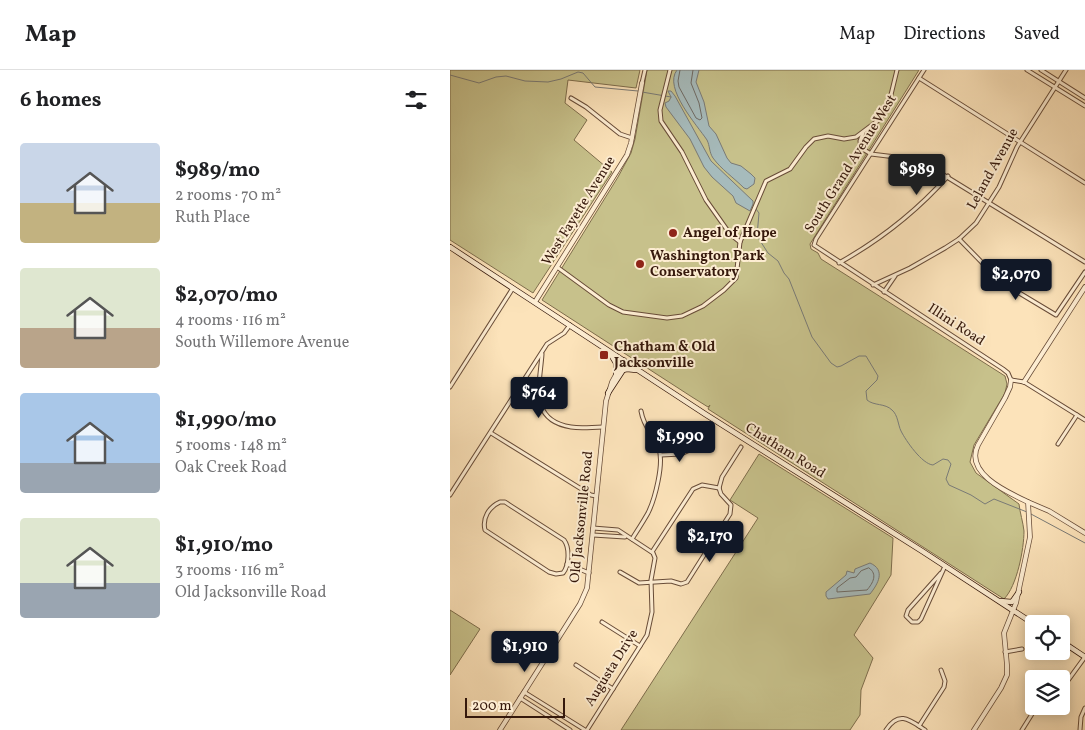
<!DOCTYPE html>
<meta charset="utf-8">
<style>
body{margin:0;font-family:Vollkorn,serif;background:#f2f2f2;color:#202124;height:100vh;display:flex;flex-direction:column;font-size:19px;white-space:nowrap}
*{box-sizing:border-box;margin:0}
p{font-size:16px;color:#757577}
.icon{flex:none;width:28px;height:28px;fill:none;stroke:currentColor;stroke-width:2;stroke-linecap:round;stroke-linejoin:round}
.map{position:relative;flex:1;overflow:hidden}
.sheet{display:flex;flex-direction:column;background:#fff;width:450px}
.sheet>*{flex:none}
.fabs{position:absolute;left:575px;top:545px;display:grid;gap:10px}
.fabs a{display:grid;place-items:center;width:45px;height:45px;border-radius:5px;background:#fff;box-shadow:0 2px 12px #0003;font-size:25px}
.scale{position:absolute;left:15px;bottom:12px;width:100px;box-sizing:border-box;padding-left:5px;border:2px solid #36190c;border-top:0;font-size:14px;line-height:18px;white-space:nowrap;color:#36190c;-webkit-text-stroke:4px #fdedd2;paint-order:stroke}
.price{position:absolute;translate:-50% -42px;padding:0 11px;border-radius:5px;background:#111827;color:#fff;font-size:16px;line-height:32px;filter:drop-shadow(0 1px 2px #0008)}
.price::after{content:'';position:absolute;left:50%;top:30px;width:15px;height:11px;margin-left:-8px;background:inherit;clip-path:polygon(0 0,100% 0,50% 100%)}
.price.current{background:#222;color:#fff}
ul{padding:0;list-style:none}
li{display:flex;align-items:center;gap:15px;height:125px;padding:0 20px}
li span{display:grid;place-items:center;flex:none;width:140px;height:100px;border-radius:5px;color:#555}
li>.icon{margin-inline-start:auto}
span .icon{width:60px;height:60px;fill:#fffc;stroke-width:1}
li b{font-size:21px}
h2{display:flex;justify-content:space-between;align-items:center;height:60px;padding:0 20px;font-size:21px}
header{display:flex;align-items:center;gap:30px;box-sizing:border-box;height:70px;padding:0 25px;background:#fff;border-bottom:1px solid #e0e0e0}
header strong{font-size:24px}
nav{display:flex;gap:28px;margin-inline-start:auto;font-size:18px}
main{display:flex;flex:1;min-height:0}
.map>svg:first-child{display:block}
.green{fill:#c7c18b;stroke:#7e6d4c}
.water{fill:#a6bbbc;stroke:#797a76}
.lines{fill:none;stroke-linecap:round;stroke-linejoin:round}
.shore{stroke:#6e6a64;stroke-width:1}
.stream{stroke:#797a76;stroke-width:1}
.minor-casing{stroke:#684c38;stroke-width:5}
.tertiary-casing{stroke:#684c38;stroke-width:5.5}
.secondary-casing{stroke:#36190c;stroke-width:6}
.minor{stroke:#fdedd2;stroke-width:3}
.tertiary{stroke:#fdedd2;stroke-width:4}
.secondary{stroke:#fdedd2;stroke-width:4.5}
.poi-dot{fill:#8f2418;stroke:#fdedd2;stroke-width:2}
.labels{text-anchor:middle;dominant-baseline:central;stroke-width:4;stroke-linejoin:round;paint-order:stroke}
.street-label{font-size:14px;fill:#36190c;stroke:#fdedd2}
.poi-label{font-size:14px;font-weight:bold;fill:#36190c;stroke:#fdedd2;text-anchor:start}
</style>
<header>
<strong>Map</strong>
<nav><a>Map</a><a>Directions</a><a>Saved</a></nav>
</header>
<main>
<section class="sheet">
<h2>6 homes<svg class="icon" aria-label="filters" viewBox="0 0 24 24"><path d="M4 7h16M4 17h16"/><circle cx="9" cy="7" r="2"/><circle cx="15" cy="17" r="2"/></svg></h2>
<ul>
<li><span style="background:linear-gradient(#c9d6e8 60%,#c2b280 0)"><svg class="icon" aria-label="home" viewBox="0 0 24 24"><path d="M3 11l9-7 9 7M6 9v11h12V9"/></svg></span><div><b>$989/mo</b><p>2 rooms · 70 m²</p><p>Ruth Place</p></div></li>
<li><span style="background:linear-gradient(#dfe7d0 60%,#b9a48a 0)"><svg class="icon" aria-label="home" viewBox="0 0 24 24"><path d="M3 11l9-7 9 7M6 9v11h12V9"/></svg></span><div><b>$2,070/mo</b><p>4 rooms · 116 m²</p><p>South Willemore Avenue</p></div></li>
<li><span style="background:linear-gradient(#a9c7e8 70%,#9aa5b1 0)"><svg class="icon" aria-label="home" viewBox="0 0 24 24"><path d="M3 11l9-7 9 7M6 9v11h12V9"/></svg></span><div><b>$1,990/mo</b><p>5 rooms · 148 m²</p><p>Oak Creek Road</p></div></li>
<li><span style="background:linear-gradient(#dfe7d0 65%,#9aa5b1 0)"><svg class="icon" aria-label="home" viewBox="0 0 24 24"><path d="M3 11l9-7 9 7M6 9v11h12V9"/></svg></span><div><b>$1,910/mo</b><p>3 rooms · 116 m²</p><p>Old Jacksonville Road</p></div></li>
</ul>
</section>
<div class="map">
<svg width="635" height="660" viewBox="0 0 635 660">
<rect width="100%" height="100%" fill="#fce3ba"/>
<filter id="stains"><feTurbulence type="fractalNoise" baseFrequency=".004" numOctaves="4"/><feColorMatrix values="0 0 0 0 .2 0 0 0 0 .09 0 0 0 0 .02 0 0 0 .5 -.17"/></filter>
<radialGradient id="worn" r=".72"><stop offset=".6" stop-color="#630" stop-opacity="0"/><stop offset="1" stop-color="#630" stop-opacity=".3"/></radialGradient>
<g class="green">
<path d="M0,0H190L186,18L118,10L115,33L137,50L124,70L162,102L83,223L0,170Z"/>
<path d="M197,0H469L360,174L361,179L368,183L371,189L555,306L557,314L555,323L524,375L520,392L526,403L569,434C570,443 573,452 574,461C574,479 567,516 554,529L258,339L260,335L258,337L242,327L92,230L168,107L181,83L185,69Z"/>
<path d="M309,384L443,468L441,505L404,565L423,588L411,620L410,645L400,660H171L308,448L280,430Z"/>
<path d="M0,540L30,559L0,605Z"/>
</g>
<g class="water">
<path d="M227,0H249L246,12L254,32L259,56L266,64L277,88L281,93L291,96L301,104L305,108L304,114L297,119L294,118C284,108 271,99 263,88C259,82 260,76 257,70C247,55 213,18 227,0Z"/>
<path d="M218,21H221L225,26L261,91L303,131V134L300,141L286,133L283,126L262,107L254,97L240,69L216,37L215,33L219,31L221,27Z"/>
<path d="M420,493C436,500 428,514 420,524L378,529L376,526V522L396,505L397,501L404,503L405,499Z"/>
</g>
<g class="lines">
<g class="shore">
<path d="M230,0L228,11L229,17L246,48L250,50L252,48L249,33L241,13L243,0"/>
<path d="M419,498C428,504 423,513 417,520L387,522V518L400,508L406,507L411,501Z"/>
</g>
<g class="stream">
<path d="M0,5L29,13L46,7L56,6L75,11L98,12L111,9L128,2L133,3L145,17L188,21"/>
<path d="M192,22L221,27"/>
<path d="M306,139L309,143L307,166L318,183L328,191L334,203L339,209L362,267L381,293L387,297L391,296L409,286H416L428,306L427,310L416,321L417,330C424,336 435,333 442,340C448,345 448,355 451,361C456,371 472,394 483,395L493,389L498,390L501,394L496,409L499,415L521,425L535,434L544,429L577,442"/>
<path d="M581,444L635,473"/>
</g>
<defs>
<g id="minor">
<path d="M220,0L210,40L211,51L232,82L256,130L280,164L290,172"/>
<path d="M474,0L366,169L364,175L553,299L558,303L561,310L574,312L635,350"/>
<path d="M577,0L635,36"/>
<path d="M591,0L635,28"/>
<path d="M469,8L635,113"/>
<path d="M192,13L195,0"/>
<path d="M121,28L136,37L170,64L182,68"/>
<path d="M413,63L410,71L411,78L421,84L462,89L479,96L635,192"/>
<path d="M509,169L551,212L606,245L635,202"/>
<path d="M389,193C430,170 467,141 498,106"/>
<path d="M107,197L159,235L173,242L217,248L232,246L253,236L274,220L286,208L290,172L316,111L340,99L356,77L364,69L378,66L394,69L406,67L430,49L436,40L439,33L447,0"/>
<path d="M423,215L460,198L495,178L509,169L526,153L549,117L567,77L616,0"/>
<path d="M434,222L445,206"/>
<path d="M92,284C90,314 78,350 121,357C132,359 142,357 153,357"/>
<path d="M0,317L63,218"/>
<path d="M41,363L141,425L146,426"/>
<path d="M608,374L627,345"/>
<path d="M211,385L231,384L244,378"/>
<path d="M269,418L272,407L291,377"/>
<path d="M0,425L97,274L114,263L120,255"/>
<path d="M50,432H55L61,436L114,470C120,478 119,496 113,503L106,504L99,502L35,460C32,448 39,437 50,432Z"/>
<path d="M143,465L175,467"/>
<path d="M182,469C187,461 193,452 198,443C205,429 214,394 209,379C204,364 194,359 191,341"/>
<path d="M202,482L243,419L252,415L269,418"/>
<path d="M117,494L139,503"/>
<path d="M170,502L189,513L221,511L231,514L237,512L280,444L281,435L271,424L269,418"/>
<path d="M491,503L458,540L456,546L462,552H468L471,549L495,496"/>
<path d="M152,552L190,576"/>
<path d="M555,582L572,579"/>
<path d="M126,595L163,619"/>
<path d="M611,620L635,587"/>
<path d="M74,622L135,660"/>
<path d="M70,628L120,660"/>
<path d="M469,656L494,617L495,611L491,600"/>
<path d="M137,660L197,565L202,542L201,510L205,488L203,483L168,460L143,458"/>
<path d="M436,660C449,640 460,650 475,660"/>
<path d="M572,660L587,636"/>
<path d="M630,660L631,647L635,638"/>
</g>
<g id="tertiary">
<path d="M85,232L177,85L181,73L192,13"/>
<path d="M574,312L635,217"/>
<path d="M578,432L599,441L635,463"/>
<path d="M50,660L130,534L137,518L156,331L162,312L174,290"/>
<path d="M524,660L551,618L557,605V595L554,563L566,533L580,467L578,432C557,422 514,403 528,375L555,328L560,317L561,310"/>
</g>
<g id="secondary">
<path d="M0,177L255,344L472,481L584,554"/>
<path d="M160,283L166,293V304"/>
<path d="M158,323L173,300L177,299L186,300"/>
<path d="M550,531L562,532L569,522"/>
<path d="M611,571L635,587"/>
</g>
</defs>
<use href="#minor" class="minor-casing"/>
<use href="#tertiary" class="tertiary-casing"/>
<use href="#secondary" class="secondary-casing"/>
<use href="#minor" class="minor"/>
<use href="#tertiary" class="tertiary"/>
<use href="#secondary" class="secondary"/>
</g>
<g class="poi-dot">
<circle cx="223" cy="163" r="5"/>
<circle cx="190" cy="194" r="5"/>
<rect x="149" y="280" width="10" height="10" rx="2.5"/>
</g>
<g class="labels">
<g class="street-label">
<text transform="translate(401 94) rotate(-58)">South Grand Avenue West</text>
<text transform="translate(543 99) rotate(-61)">Leland Avenue</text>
<text transform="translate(129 141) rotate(-58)">West Fayette Avenue</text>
<text transform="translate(506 255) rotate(33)">Illini Road</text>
<text transform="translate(335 381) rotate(32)">Chatham Road</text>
<text transform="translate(132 447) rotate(-84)">Old Jacksonville Road</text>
<text transform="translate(162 598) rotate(-58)">Augusta Drive</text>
</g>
<g class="poi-label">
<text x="233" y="163">Angel of Hope</text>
<text x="200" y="186">Washington Park<tspan x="200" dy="16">Conservatory</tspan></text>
<text x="164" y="277">Chatham &amp; Old<tspan x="164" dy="16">Jacksonville</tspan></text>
</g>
</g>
<rect width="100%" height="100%" filter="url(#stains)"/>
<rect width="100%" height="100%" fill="url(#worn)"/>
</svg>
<div class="fabs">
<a><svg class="icon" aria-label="locate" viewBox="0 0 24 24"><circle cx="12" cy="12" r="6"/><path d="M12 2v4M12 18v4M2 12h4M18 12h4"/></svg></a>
<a><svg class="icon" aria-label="layers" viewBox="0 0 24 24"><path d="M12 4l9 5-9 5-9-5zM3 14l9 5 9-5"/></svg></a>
</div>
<div class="scale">200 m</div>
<b class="price current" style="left:467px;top:126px">$989</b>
<b class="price" style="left:566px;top:231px">$2,070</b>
<b class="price" style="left:89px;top:349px">$764</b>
<b class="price" style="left:230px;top:393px">$1,990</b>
<b class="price" style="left:260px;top:493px">$2,170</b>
<b class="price" style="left:75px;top:603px">$1,910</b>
</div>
</main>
